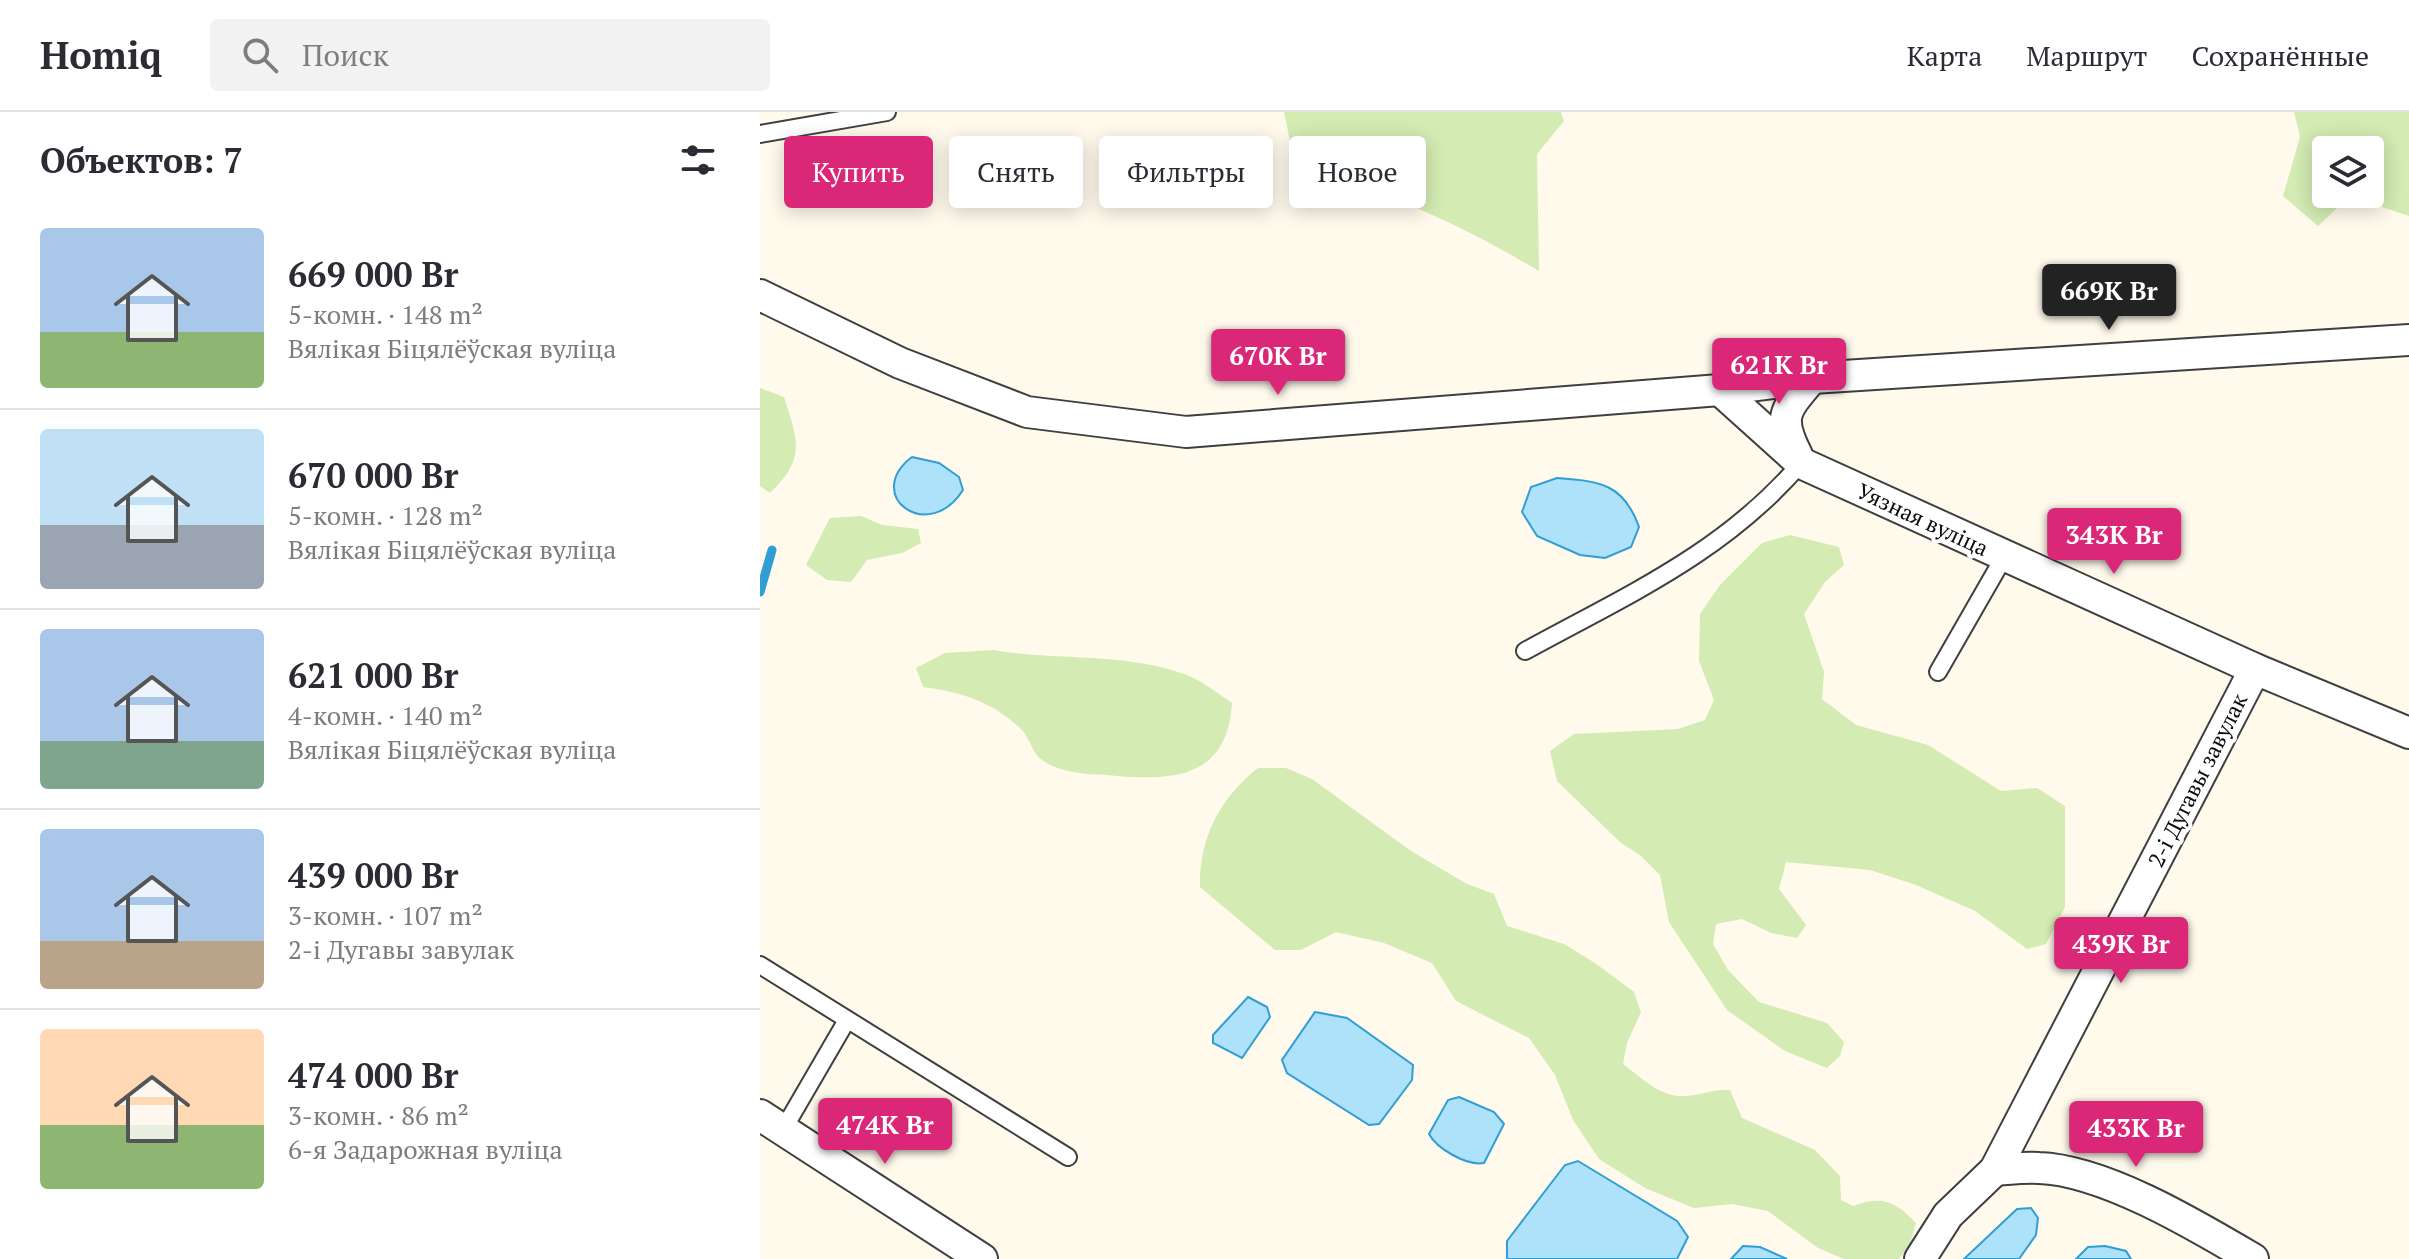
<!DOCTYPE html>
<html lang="ru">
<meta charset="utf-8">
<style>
body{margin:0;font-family:"PT Serif",serif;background:#f2f2f3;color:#2b2b33;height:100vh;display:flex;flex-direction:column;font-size:30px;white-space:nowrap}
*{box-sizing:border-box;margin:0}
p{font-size:26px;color:#7c7c81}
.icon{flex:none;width:44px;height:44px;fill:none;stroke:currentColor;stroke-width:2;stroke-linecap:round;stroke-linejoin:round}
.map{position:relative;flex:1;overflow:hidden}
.details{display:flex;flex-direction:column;background:#fff;width:760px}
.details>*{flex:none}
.guide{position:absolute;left:24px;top:24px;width:760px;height:72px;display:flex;gap:16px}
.fabs{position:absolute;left:1552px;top:24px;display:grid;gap:16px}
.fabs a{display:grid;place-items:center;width:72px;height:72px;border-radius:8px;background:#fff;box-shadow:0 4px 20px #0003;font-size:40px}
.price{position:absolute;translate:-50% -68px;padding:0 18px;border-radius:8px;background:#db2777;color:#fff;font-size:26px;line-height:52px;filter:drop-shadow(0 2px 4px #0008)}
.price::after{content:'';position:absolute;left:50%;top:48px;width:24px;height:18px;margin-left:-12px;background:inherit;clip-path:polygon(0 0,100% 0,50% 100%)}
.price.active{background:#222;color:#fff}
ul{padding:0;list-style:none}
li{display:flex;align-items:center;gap:24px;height:200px;padding:0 40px}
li+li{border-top:2px solid #e1e1e2}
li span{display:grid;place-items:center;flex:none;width:224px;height:160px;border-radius:8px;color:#555}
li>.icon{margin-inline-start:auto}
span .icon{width:96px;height:96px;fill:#fffc;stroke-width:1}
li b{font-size:34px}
h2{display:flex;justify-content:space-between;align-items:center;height:96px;padding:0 40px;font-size:34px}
.chip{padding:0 28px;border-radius:8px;background:#fff;box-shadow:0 4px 20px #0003;font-size:28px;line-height:72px}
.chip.active{background:#db2777;color:#fff}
header{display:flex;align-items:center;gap:48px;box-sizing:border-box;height:112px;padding:0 40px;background:#fff;border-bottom:2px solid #e1e1e2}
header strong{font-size:38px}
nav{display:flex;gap:44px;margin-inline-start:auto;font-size:28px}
.search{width:560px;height:72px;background:#f2f2f3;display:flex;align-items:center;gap:20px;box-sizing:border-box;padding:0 28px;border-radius:8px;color:#7c7c81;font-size:30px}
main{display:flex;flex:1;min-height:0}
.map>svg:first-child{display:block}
.green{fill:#d4ebb3;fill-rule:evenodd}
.water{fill:#ade2fa;stroke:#309ed5;stroke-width:2}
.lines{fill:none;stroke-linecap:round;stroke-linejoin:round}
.stream{stroke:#309ed5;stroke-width:9}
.lane-casing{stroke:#3f3f3f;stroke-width:20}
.street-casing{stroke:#3f3f3f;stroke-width:34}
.lane{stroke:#fff;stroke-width:16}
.street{stroke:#fff;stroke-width:30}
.labels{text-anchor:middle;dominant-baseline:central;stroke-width:8;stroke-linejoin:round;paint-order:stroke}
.street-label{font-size:22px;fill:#0c0c0c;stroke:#fff}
</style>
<header>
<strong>Homiq</strong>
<div class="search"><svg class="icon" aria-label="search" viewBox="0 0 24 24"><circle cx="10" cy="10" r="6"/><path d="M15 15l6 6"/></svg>Поиск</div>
<nav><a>Карта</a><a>Маршрут</a><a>Сохранённые</a></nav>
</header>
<main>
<section class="details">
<h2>Объектов: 7<svg class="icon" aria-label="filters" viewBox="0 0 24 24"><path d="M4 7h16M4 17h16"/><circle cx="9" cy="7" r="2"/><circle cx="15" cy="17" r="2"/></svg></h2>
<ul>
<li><span style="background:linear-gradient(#a9c7e8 65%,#8fb573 0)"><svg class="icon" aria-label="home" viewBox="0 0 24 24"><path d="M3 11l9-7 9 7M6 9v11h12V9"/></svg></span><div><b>669 000 Br</b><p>5-комн. · 148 m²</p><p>Вялікая Біцялёўская вуліца</p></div></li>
<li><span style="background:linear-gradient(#bfe0f5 60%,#9aa5b1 0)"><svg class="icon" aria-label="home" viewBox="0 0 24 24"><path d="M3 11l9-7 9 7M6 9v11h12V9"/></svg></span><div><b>670 000 Br</b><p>5-комн. · 128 m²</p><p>Вялікая Біцялёўская вуліца</p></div></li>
<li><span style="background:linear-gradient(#a9c7e8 70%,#7fa58c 0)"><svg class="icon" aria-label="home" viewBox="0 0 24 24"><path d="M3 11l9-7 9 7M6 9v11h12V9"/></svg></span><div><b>621 000 Br</b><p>4-комн. · 140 m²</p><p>Вялікая Біцялёўская вуліца</p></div></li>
<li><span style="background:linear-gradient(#a9c7e8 70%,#b9a48a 0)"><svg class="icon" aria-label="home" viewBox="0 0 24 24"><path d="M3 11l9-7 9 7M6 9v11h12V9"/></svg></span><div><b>439 000 Br</b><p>3-комн. · 107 m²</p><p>2-і Дугавы завулак</p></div></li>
<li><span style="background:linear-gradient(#ffd9b3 60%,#8fb573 0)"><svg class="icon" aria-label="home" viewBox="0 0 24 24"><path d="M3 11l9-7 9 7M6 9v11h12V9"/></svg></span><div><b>474 000 Br</b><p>3-комн. · 86 m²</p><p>6-я Задарожная вуліца</p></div></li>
</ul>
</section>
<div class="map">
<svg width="1649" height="1147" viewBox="0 0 1649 1147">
<rect width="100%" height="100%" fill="#fffaec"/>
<g class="green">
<path d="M524,0H801L804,9L777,42L779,159C698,111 627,79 535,54Z"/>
<path d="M1534,0H1649V104L1590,84L1558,114L1523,84L1540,25ZM1566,38H1610V82H1566Z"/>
<path d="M0,276L24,285C38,329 46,346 10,381L0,374Z"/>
<path d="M101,404L122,413L158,417L161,431L142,441L107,448L91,470L67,468L46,453L70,406Z"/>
<path d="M1030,423L1079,435L1084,453L1065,470L1044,502L1064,560L1062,587L1096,613L1168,633L1241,679L1277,676L1305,694V795L1286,832L1267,837L1215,799L1156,773L1110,758L1026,750L1019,777L1046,813L1037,826L1011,821L982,807L956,812L953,832L968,858L999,890L1067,911L1084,930L1080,944L1067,956L1025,939L967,898L909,810L900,763L880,743L861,731L797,669L790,639L814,622L918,617L945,608L954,588L939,549L940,502L960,473L1002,431Z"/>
<path d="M233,538C296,549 363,540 424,562C440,567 457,581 472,591C467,669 410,669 347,663C325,662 300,661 282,648C273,642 270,627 262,618C234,590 201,580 163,575L156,556L185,541Z"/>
<path d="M498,656H526L552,667L651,739L707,772L734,782L747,814L804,832L835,851L874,880L881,900L867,931L863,952C882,966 901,986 925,984C942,983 952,977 970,978L982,1006L1055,1038L1080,1064L1081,1088L1093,1094C1121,1083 1136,1089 1156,1111L1150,1132L1139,1147H1084L1058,1136L1008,1099L972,1092L934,1096L885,1076L839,1047L813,1008L795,963L769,926L696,889L672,851L624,831L576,820L541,838H515L440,775C439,726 460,686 498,656Z"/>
</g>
<g class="water">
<path d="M152,345L179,351L199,365L203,378C168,433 102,383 152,345Z"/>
<path d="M797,366C840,369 864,372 879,415L871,435L845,446L820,443L777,424L762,400L771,375Z"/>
<path d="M488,885L507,895L510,905L482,946L453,931V923Z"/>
<path d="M555,900L587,906L653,953L652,968L619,1012L609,1013L527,961L522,948Z"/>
<path d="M699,985L734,1000L744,1012L724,1051C707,1054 677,1037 669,1022L688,988Z"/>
<path d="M818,1049L917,1109L928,1125L917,1147H747V1129L805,1053Z"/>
<path d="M1271,1096L1278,1106L1276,1123L1259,1147H1204L1257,1097Z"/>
<path d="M983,1134L1000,1135L1027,1147H971Z"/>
<path d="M1345,1134L1366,1139L1371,1147H1316L1328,1135Z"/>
</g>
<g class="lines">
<path class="stream" d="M0,480L12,438"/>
<defs>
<g id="lane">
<path d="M0,22L127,0"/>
<path d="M765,539C867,483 964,441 1041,351"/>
<path d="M1178,560L1244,445"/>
<path d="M0,853L308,1045"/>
<path d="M23,1018L87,908"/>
</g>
<g id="street">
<path d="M0,183L140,251L267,300L426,320L960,278L1052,266L1649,228"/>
<path d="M960,278L1041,351L1495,557L1649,621"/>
<path d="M1037,343C1017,304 1025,298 1052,266"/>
<path d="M0,1003L222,1147"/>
<path d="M1235,1058C1250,1057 1264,1055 1279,1056C1344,1058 1437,1114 1493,1147"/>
<path d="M1160,1147L1188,1103L1235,1058L1495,557"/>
</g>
</defs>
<use href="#lane" class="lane-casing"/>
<use href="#street" class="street-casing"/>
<use href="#lane" class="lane"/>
<use href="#street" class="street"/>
</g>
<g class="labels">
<g class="street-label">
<text transform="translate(1163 407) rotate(25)">Уязная вуліца</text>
<text transform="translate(1437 668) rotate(-63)">2-і Дугавы завулак</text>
</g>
</g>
</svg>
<div class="fabs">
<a><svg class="icon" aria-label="layers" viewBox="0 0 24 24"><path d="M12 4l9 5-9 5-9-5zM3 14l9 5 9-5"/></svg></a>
</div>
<b class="price active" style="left:1349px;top:220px">669K Br</b>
<b class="price" style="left:518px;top:285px">670K Br</b>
<b class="price" style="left:1019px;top:294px">621K Br</b>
<b class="price" style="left:1354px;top:464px">343K Br</b>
<b class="price" style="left:1361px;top:873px">439K Br</b>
<b class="price" style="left:125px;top:1054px">474K Br</b>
<b class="price" style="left:1376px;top:1057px">433K Br</b>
<div class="guide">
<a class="chip active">Купить</a>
<a class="chip">Снять</a>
<a class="chip">Фильтры</a>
<a class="chip">Новое</a>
</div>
</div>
</main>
